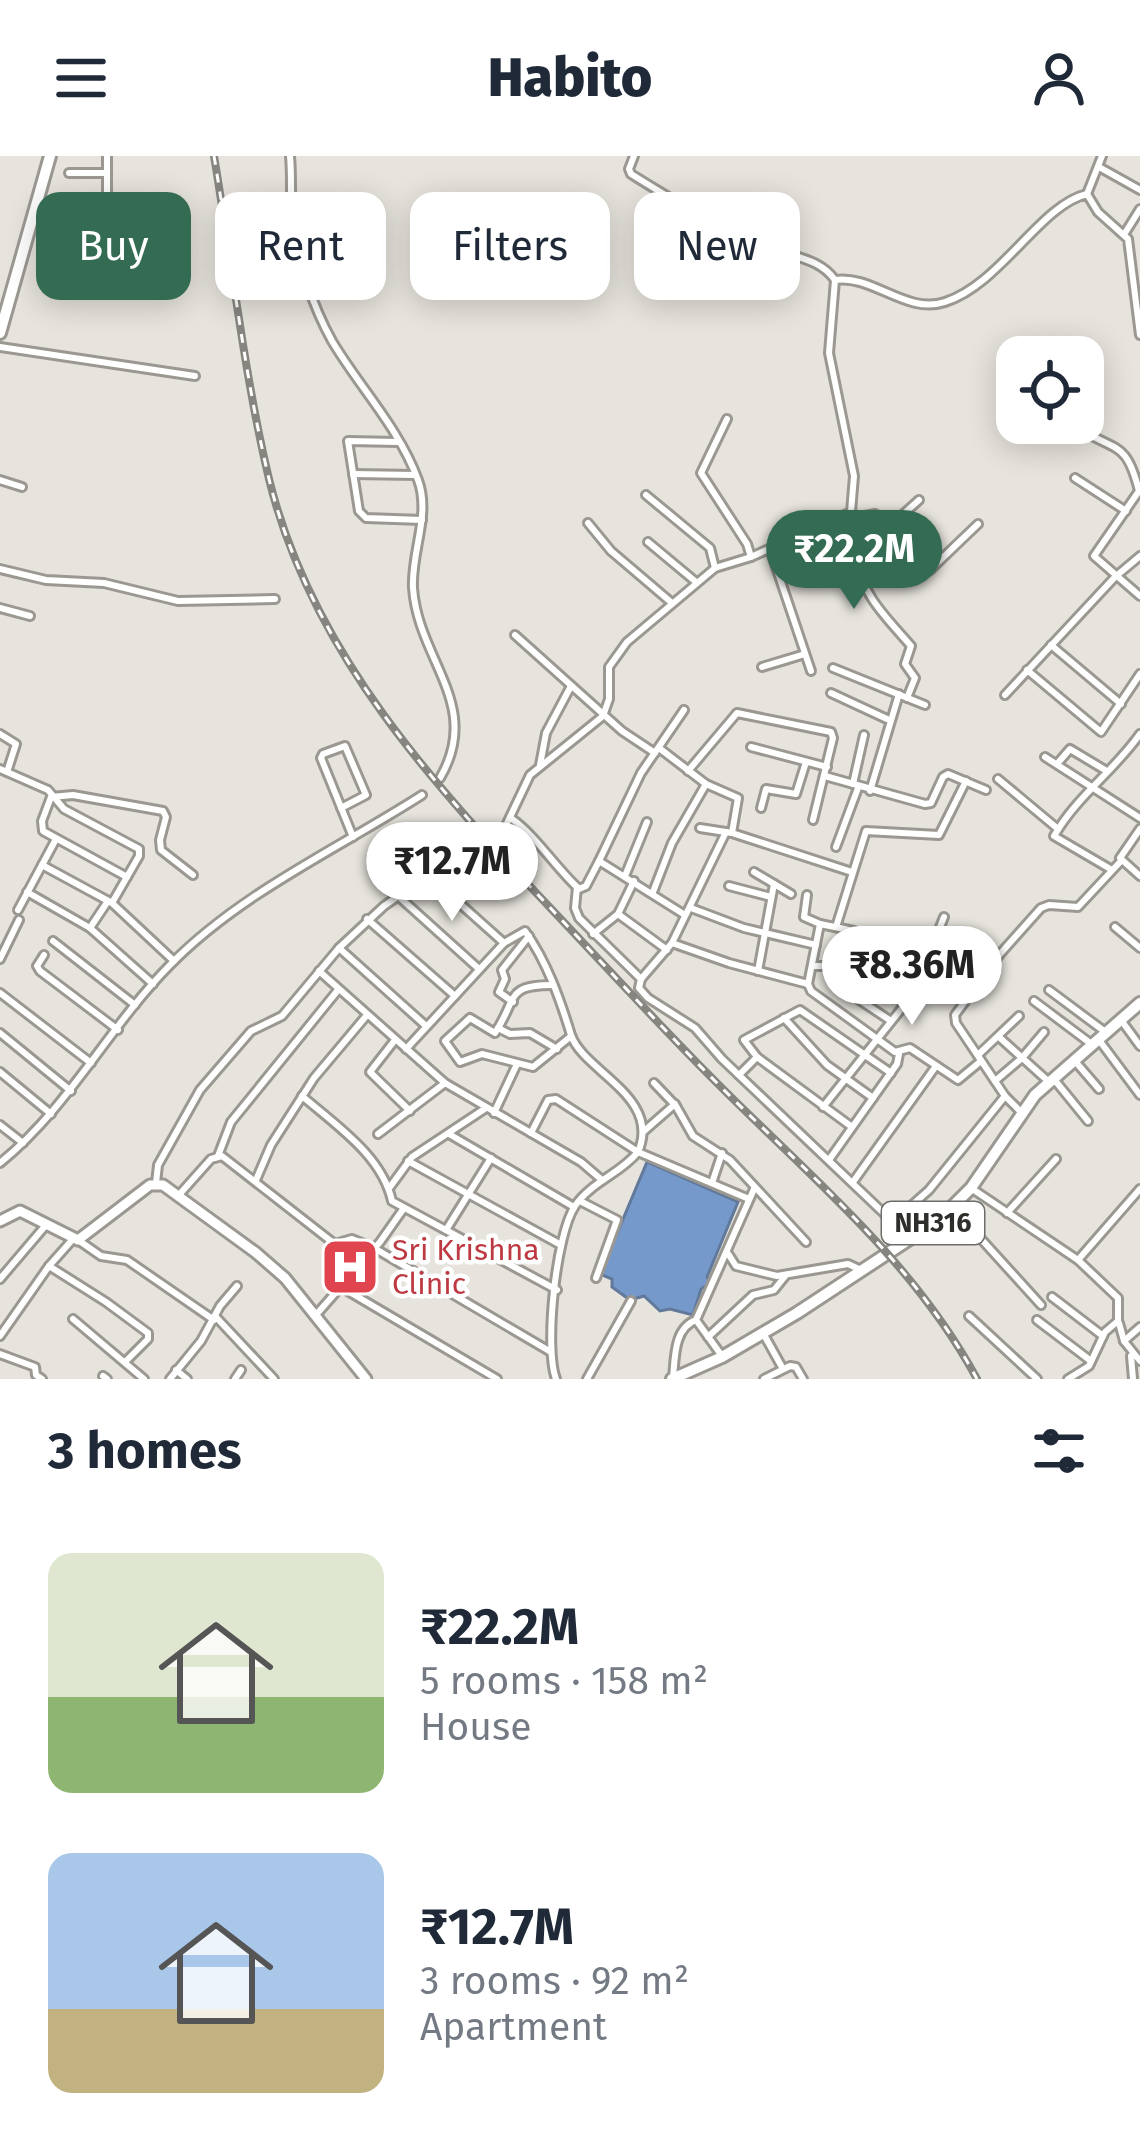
<!DOCTYPE html>
<meta charset="utf-8">
<style>
body{margin:0;font-family:"Fira Sans",sans-serif;background:#f2f2f3;color:#1f2937;height:100vh;display:flex;flex-direction:column;font-size:45px;white-space:nowrap}
*{box-sizing:border-box;margin:0}
p{font-size:39px;color:#747a83}
.icon{flex:none;width:66px;height:66px;fill:none;stroke:currentColor;stroke-width:2;stroke-linecap:round;stroke-linejoin:round}
.map{position:relative;height:1223px;overflow:hidden}
.panel{display:flex;flex-direction:column;background:#fff;flex:1}
.panel>*{flex:none}
.top-card{position:absolute;left:36px;top:36px;width:1068px;height:108px;display:flex;gap:24px}
.buttons{position:absolute;left:996px;top:180px;display:grid;gap:24px}
.buttons a{display:grid;place-items:center;width:108px;height:108px;border-radius:24px;background:#fff;box-shadow:0 6px 30px #0003;font-size:60px}
.price{position:absolute;translate:-50% -102px;padding:0 27px;border-radius:42px;background:#fff;color:#222;font-size:39px;line-height:78px;filter:drop-shadow(0 3px 6px #0008)}
.price::after{content:'';position:absolute;left:50%;top:72px;width:36px;height:27px;margin-left:-18px;background:inherit;clip-path:polygon(0 0,100% 0,50% 100%)}
.price.on{background:#346b53;color:#fff}
ul{padding:0;list-style:none}
li{display:flex;align-items:center;gap:36px;height:300px;padding:0 48px}
li span{display:grid;place-items:center;flex:none;width:336px;height:240px;border-radius:24px;color:#555}
li>.icon{margin-inline-start:auto}
span .icon{width:144px;height:144px;fill:#fffc;stroke-width:1}
li b{font-size:51px}
h2{display:flex;justify-content:space-between;align-items:center;height:144px;padding:0 48px;font-size:51px}
.tag{padding:0 42px;border-radius:24px;background:#fff;box-shadow:0 6px 30px #0003;font-size:42px;line-height:108px}
.tag.on{background:#346b53;color:#fff}
header{display:flex;justify-content:space-between;align-items:center;height:156px;padding:0 48px;background:#fff;font-size:54px;font-weight:800}
.map>svg:first-child{display:block}
.water{fill:#7699cb;stroke:#61799b;stroke-width:3}
.lines{fill:none;stroke-linecap:round;stroke-linejoin:round}
.minor-casing{stroke:#9b9892;stroke-width:12}
.major-casing{stroke:#9b9892;stroke-width:15}
.highway-casing{stroke:#9b9892;stroke-width:16}
.minor{stroke:#fff;stroke-width:6}
.major{stroke:#fff;stroke-width:9}
.highway{stroke:#fff;stroke-width:10}
.rail-casing{stroke:#878580;stroke-width:8}
.rail{stroke:#fff;stroke-width:3;stroke-dasharray:9;stroke-linecap:butt}
.labels{text-anchor:middle;dominant-baseline:central;stroke-width:9;stroke-linejoin:round;paint-order:stroke}
.shield{fill:#fff;stroke:#6d6d6b;stroke-width:3}
.shield-label{font-size:27px;font-weight:bold;fill:#2f2e2b}
.health-label{font-size:30px;fill:#be3a42;stroke:#fff;text-anchor:start}
</style>
<header><svg class="icon" aria-label="menu" viewBox="0 0 24 24"><path d="M4 6h16M4 12h16M4 18h16"/></svg>Habito<svg class="icon" aria-label="person" viewBox="0 0 24 24"><circle cx="12" cy="8" r="4"/><path d="M4 21q1-7 8-7t8 7"/></svg></header>
<div class="map">
<svg width="1140" height="1223" viewBox="0 0 1140 1223">
<rect width="100%" height="100%" fill="#e7e4dd"/>
<path class="water" d="M647,1006L738,1046L707,1121L711,1127L701,1133L693,1159L670,1153L660,1155L644,1140L630,1144L612,1131V1123L600,1118Z"/>
<g class="lines">
<defs>
<g id="minor">
<path d="M290,0C292,21 290,43 292,64C297,103 313,151 332,185C360,232 399,272 418,324C431,359 411,396 413,432C418,504 483,549 440,622"/>
<path d="M634,0L629,13L631,18C681,49 730,80 786,97C805,103 823,107 835,124"/>
<path d="M1099,11L1140,34"/>
<path d="M69,17H107"/>
<path d="M1087,38L1102,0"/>
<path d="M73,54L103,55L107,51V0"/>
<path d="M1125,77L1140,53"/>
<path d="M0,191L195,220"/>
<path d="M727,263L701,317L747,388L751,401"/>
<path d="M1075,270C1116,297 1126,283 1139,335L1094,400L1140,440"/>
<path d="M398,286L348,285L359,355L366,362L422,364"/>
<path d="M353,318L415,319"/>
<path d="M1075,322L1126,355"/>
<path d="M0,324L22,331"/>
<path d="M646,339L710,392L715,412"/>
<path d="M851,356C860,372 853,385 856,402C862,440 888,463 911,490L905,508L915,522L907,542"/>
<path d="M855,362L875,358L930,414L978,368"/>
<path d="M588,367L611,395L672,447"/>
<path d="M888,372L919,344"/>
<path d="M648,386L696,426"/>
<path d="M770,393L811,515"/>
<path d="M0,413L46,424L104,427L178,445L275,443"/>
<path d="M0,452L30,460"/>
<path d="M515,479L622,575L655,597"/>
<path d="M1051,489L1121,548"/>
<path d="M762,511L805,498"/>
<path d="M833,512L925,549"/>
<path d="M1027,514L1101,576L1140,518"/>
<path d="M831,537L887,563"/>
<path d="M1005,539L1115,421L1140,400"/>
<path d="M0,578L16,588L7,616"/>
<path d="M751,591L827,611"/>
<path d="M659,592L706,628L738,642L732,677"/>
<path d="M1045,601L1140,662"/>
<path d="M1057,608L1070,593L1105,614"/>
<path d="M540,609L546,577L571,530"/>
<path d="M0,613L48,634L64,653L139,693V700L112,747"/>
<path d="M688,615L737,557L831,576L833,582L813,664"/>
<path d="M825,620L925,648L931,647L943,621L948,618L986,634"/>
<path d="M998,623L1058,673"/>
<path d="M853,628L864,579"/>
<path d="M870,635L899,538"/>
<path d="M341,652L366,639L345,590L323,598L321,602L353,681"/>
<path d="M761,652L766,633L796,638L806,606"/>
<path d="M512,663C536,680 556,712 579,733L586,730L599,705L685,759"/>
<path d="M700,672L732,677L852,716"/>
<path d="M1140,673L1120,702L1140,720"/>
<path d="M726,676L672,787L641,823L639,832L648,842L695,872L722,903L893,1066L891,1077L898,1088"/>
<path d="M836,691L858,632"/>
<path d="M599,705L641,617L684,554"/>
<path d="M42,709L112,747L174,805"/>
<path d="M1112,714L1054,680C1077,640 1114,615 1140,578"/>
<path d="M754,716L791,738"/>
<path d="M428,719L504,787"/>
<path d="M625,720L647,666"/>
<path d="M127,721L43,675L42,665L51,641L73,639L163,655L166,661L160,684L161,694L193,719"/>
<path d="M729,730L771,741"/>
<path d="M577,731L575,752L579,762L641,823"/>
<path d="M27,736L90,772L153,828"/>
<path d="M653,736L672,687L706,628"/>
<path d="M397,739L479,813"/>
<path d="M807,739L804,761L820,768L808,828L811,835L895,896L910,892L958,924L981,905"/>
<path d="M691,752L744,772L816,789"/>
<path d="M18,754L56,683"/>
<path d="M618,758L667,794"/>
<path d="M367,763L455,840"/>
<path d="M820,768L854,775"/>
<path d="M836,771L866,675L939,679L966,625"/>
<path d="M1115,771L1140,792"/>
<path d="M90,772L108,745"/>
<path d="M593,778L618,758L634,725"/>
<path d="M53,785L135,849"/>
<path d="M672,787L729,807L808,828"/>
<path d="M339,792L425,869"/>
<path d="M44,799L37,810L40,815L118,874"/>
<path d="M0,803L19,764"/>
<path d="M812,810H854"/>
<path d="M319,815L445,927L581,1006L602,1024"/>
<path d="M758,815L774,728"/>
<path d="M553,829C505,829 518,842 495,877L470,862L445,885L460,906L482,898L533,911L570,881"/>
<path d="M1049,834L1104,875"/>
<path d="M0,837L91,907"/>
<path d="M849,837L891,865"/>
<path d="M1034,845L1090,887"/>
<path d="M513,846L499,836L505,823L502,814L529,780"/>
<path d="M784,862L827,909L873,942"/>
<path d="M1121,864L1140,890"/>
<path d="M498,872L510,878L530,877L557,893"/>
<path d="M0,877L71,935"/>
<path d="M999,881L1049,926"/>
<path d="M395,884L370,916L410,955"/>
<path d="M1099,884L1140,939"/>
<path d="M406,893L504,787L525,775C547,806 560,843 571,879C583,915 662,941 638,996C620,1018 591,1026 575,1050C556,1078 544,1192 556,1223"/>
<path d="M978,899L1019,860"/>
<path d="M1074,904L1099,933"/>
<path d="M0,916L51,958"/>
<path d="M739,919L757,901"/>
<path d="M1053,922L1088,965"/>
<path d="M995,925L1022,902L1044,876"/>
<path d="M654,927L676,950L693,980L730,1004L806,1086"/>
<path d="M302,940C337,970 382,1000 392,1045L557,1134"/>
<path d="M823,951L914,837L944,761"/>
<path d="M1021,956L1005,940L956,867L955,859L1000,798L1041,752L1049,749L1078,751L1121,705"/>
<path d="M494,957L517,908"/>
<path d="M0,969L23,987"/>
<path d="M852,971L757,901L744,884L800,854L891,917"/>
<path d="M643,976L675,948"/>
<path d="M531,977L548,944L556,943L638,996L749,1043"/>
<path d="M378,978L445,927"/>
<path d="M449,978L574,1051"/>
<path d="M218,1000L231,966L338,834"/>
<path d="M829,1004L897,908L899,898"/>
<path d="M408,1005L561,1089"/>
<path d="M0,1007C69,951 108,872 169,810C240,737 338,693 422,639"/>
<path d="M256,1024L271,989L314,922L367,859"/>
<path d="M853,1026L936,910"/>
<path d="M156,1027L158,1009L200,934L251,875L282,860L339,792L384,750L443,709L501,680L530,619L603,560L609,543V511L627,486L715,412L751,401L851,356L854,320L829,197L835,124C872,118 906,159 945,146C1001,128 1040,49 1087,38L1098,56L1128,83L1140,179"/>
<path d="M712,1027L722,997"/>
<path d="M390,1031L412,1001L486,952"/>
<path d="M971,1032L1078,1104L1118,1142V1165L1105,1176L1089,1210L1068,1223"/>
<path d="M178,1040L211,1003L222,1000L336,1089"/>
<path d="M580,1045L617,1064L596,1122"/>
<path d="M953,1052L1041,1149"/>
<path d="M1007,1057L1056,1003"/>
<path d="M893,1066L929,1034L1005,940"/>
<path d="M446,1074L491,1002"/>
<path d="M78,1084L101,1100L127,1104L214,1164"/>
<path d="M335,1088L352,1083L374,1092L551,1196"/>
<path d="M727,1096L736,1110L777,1120L848,1108L861,1114"/>
<path d="M1078,1104L1140,1033"/>
<path d="M49,1110L106,1146L148,1177V1183L126,1205"/>
<path d="M0,1123L46,1069"/>
<path d="M341,1131L497,1223"/>
<path d="M1052,1141L1103,1180"/>
<path d="M215,1160L274,1223"/>
<path d="M315,1160L380,1086L404,1052"/>
<path d="M969,1160L1037,1223"/>
<path d="M73,1163L144,1223"/>
<path d="M1037,1164L1091,1205"/>
<path d="M1119,1167L1124,1185L1140,1205"/>
<path d="M763,1177L783,1213"/>
<path d="M0,1180L49,1110L73,1083"/>
<path d="M708,1181L753,1139L774,1134L786,1119"/>
<path d="M1124,1185L1140,1171"/>
<path d="M0,1198L35,1211L36,1219L42,1223"/>
<path d="M722,1200L696,1164L754,1033"/>
<path d="M1131,1200L1133,1223"/>
<path d="M176,1214L187,1223"/>
<path d="M103,1220L107,1223"/>
<path d="M673,1222C675,1201 674,1172 696,1164"/>
<path d="M170,1223L201,1185L220,1150L237,1130"/>
<path d="M235,1223L241,1214"/>
<path d="M587,1223L631,1145"/>
<path d="M764,1223L790,1210L796,1211L803,1223"/>
</g>
<path id="major" d="M0,1065L20,1055L78,1084L150,1029H163L255,1096L285,1122L366,1223"/>
<g id="highway">
<path d="M0,177L50,0"/>
<path d="M672,1223L722,1201L797,1157L940,1063L971,1032L1035,939L1140,847"/>
</g>
</defs>
<use href="#minor" class="minor-casing"/>
<use href="#major" class="major-casing"/>
<use href="#highway" class="highway-casing"/>
<use href="#minor" class="minor"/>
<use href="#major" class="major"/>
<use href="#highway" class="highway"/>
<defs>
<path id="rail" d="M214,0C232,107 244,218 269,323C312,499 437,632 557,759C609,814 660,870 714,924C808,1019 913,1104 977,1223"/>
</defs>
<use href="#rail" class="rail-casing"/>
<use href="#rail" class="rail"/>
</g>
<defs>
<symbol id="hospital-square" viewBox="-11 -11 22 22"><rect x="-9" y="-9" width="18" height="18" rx="4" fill="#e0444e" stroke="#fff"/><path d="M-5-5h3v3.5h4V-5h3V5h-3V1.5h-4V5h-3Z" fill="#fff"/></symbol>
</defs>
<g fill-rule="evenodd">
<use href="#hospital-square" x="317" y="1078" width="66" height="66"/>
</g>
<g class="labels">
<rect class="shield" x="882" y="1046" width="102" height="42" rx="9"/>
<g class="shield-label">
<text x="933" y="1067">NH316</text>
</g>
<g class="health-label">
<text x="392" y="1094">Sri Krishna<tspan x="392" dy="34">Clinic</tspan></text>
</g>
</g>
</svg>
<div class="buttons">
<a><svg class="icon" aria-label="locate" viewBox="0 0 24 24"><circle cx="12" cy="12" r="6"/><path d="M12 2v4M12 18v4M2 12h4M18 12h4"/></svg></a>
</div>
<b class="price on" style="left:854px;top:456px">₹22.2M</b>
<b class="price" style="left:452px;top:768px">₹12.7M</b>
<b class="price" style="left:912px;top:872px">₹8.36M</b>
<div class="top-card">
<a class="tag on">Buy</a>
<a class="tag">Rent</a>
<a class="tag">Filters</a>
<a class="tag">New</a>
</div>
</div>
<section class="panel">
<h2>3 homes<svg class="icon" aria-label="filters" viewBox="0 0 24 24"><path d="M4 7h16M4 17h16"/><circle cx="9" cy="7" r="2"/><circle cx="15" cy="17" r="2"/></svg></h2>
<ul>
<li><span style="background:linear-gradient(#dfe7d0 60%,#8fb573 0)"><svg class="icon" aria-label="home" viewBox="0 0 24 24"><path d="M3 11l9-7 9 7M6 9v11h12V9"/></svg></span><div><b>₹22.2M</b><p>5 rooms · 158 m²</p><p>House</p></div></li>
<li><span style="background:linear-gradient(#a9c7e8 65%,#c2b280 0)"><svg class="icon" aria-label="home" viewBox="0 0 24 24"><path d="M3 11l9-7 9 7M6 9v11h12V9"/></svg></span><div><b>₹12.7M</b><p>3 rooms · 92 m²</p><p>Apartment</p></div></li>
</ul>
</section>
